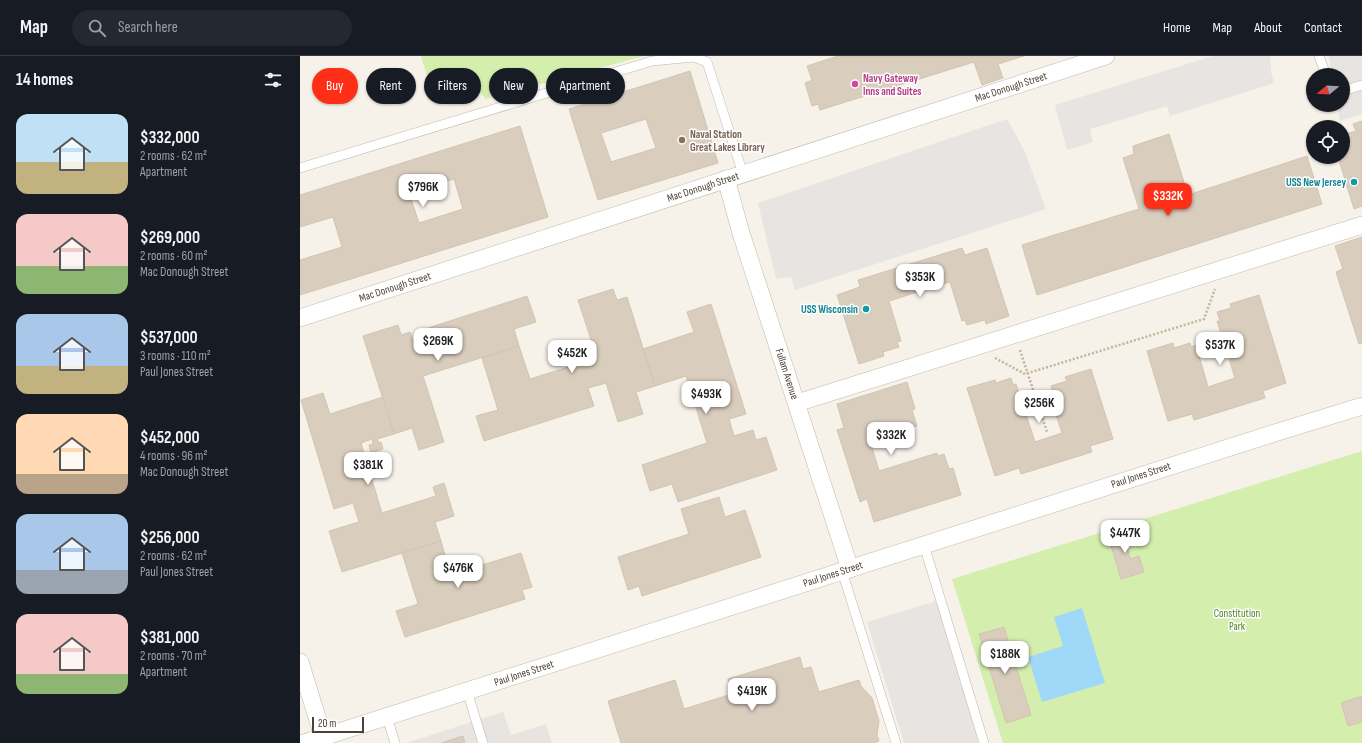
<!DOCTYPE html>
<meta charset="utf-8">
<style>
body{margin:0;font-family:"Sofia Sans Condensed",sans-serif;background:#242831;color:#f1f3f6;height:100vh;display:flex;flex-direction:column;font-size:15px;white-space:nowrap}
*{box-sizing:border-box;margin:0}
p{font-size:13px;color:#9ea1a6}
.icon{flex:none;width:22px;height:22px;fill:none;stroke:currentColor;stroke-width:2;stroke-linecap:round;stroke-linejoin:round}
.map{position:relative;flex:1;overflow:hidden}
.panel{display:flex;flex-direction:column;background:#171b24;width:300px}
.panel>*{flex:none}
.guide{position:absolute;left:12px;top:12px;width:380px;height:36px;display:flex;gap:8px}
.needle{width:26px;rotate:252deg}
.buttons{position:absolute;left:1006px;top:12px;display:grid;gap:8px}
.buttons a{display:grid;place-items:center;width:44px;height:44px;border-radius:50%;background:#171b24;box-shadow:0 1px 3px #0004;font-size:20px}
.scale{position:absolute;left:12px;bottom:10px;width:52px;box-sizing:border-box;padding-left:4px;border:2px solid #4a4236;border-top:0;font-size:11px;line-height:14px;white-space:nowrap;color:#4a4236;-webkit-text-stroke:3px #fff;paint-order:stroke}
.price{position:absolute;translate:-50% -34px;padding:0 9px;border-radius:8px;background:#fff;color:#222;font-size:13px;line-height:26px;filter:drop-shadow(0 1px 2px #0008)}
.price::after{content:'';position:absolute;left:50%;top:24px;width:12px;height:9px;margin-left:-6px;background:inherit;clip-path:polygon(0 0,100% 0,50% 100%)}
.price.current{background:#ff2f17;color:#fff}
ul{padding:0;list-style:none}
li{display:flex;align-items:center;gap:12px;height:100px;padding:0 16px}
li span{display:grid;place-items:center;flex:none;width:112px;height:80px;border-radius:12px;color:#555}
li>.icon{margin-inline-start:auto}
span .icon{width:48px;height:48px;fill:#fffc;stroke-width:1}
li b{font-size:17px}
h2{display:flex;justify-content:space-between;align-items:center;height:48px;padding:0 16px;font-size:17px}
.tag{padding:0 14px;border-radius:18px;background:#171b24;box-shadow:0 1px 3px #0004;font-size:14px;line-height:36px}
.tag.current{background:#ff2f17;color:#fff}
header{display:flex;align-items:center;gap:24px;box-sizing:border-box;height:56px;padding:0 20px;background:#171b24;border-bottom:1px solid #363941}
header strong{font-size:19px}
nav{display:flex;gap:22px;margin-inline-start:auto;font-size:14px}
.search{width:280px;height:36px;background:#242831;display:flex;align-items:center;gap:10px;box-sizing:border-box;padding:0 14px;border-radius:22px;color:#9ea1a6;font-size:15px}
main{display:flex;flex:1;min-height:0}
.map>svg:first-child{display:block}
.green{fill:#d4eeae}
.parking{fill:#e7e4e1}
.water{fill:#a0d8f7}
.building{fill:#d9cdbd;stroke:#d4c4af;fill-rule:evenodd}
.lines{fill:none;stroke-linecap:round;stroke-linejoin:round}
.lane-casing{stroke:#c2b9aa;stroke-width:10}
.street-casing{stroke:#c2b9aa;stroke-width:18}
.path{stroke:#c6b49a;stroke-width:2.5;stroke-dasharray:2 2;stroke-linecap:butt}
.lane{stroke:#fff;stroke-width:9}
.street{stroke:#fff;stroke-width:17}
.hotel-dot{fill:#d1479c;stroke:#fff;stroke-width:1.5}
.education-dot{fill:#8d6e63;stroke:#fff;stroke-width:1.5}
.culture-dot{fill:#0f9aa8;stroke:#fff;stroke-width:1.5}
.labels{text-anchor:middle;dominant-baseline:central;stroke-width:3;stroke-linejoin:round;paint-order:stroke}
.hotel-label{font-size:11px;font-weight:bold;fill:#b23c85;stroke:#fff;text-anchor:start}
.street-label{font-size:11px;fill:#4a4236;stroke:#fff}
.education-label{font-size:11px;font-weight:bold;fill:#785e54;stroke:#fff;text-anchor:start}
.culture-label{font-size:11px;font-weight:bold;fill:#0d838f;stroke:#fff;text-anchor:end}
.park-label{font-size:11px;fill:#4b8323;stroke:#fff}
</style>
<header>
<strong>Map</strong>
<div class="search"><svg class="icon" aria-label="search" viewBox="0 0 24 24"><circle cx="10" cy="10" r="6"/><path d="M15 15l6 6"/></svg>Search here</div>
<nav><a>Home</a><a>Map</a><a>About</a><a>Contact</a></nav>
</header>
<main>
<section class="panel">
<h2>14 homes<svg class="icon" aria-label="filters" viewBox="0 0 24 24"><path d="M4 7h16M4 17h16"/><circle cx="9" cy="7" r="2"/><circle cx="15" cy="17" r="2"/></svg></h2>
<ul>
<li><span style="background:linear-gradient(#bfe0f5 60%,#c2b280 0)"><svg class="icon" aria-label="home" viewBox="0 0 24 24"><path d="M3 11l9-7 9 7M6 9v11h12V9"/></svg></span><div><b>$332,000</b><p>2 rooms · 62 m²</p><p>Apartment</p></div></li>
<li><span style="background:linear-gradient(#f6c9c9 65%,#8fb573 0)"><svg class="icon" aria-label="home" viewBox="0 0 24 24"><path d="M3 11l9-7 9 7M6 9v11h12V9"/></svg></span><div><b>$269,000</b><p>2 rooms · 60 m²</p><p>Mac Donough Street</p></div></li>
<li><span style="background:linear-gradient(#a9c7e8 65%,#c2b280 0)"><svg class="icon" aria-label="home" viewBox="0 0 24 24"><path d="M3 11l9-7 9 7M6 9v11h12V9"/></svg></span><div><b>$537,000</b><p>3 rooms · 110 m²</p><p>Paul Jones Street</p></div></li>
<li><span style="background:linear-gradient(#ffd9b3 75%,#b9a48a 0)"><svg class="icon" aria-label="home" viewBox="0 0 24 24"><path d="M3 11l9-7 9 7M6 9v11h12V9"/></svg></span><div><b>$452,000</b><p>4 rooms · 96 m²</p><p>Mac Donough Street</p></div></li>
<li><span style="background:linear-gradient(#a9c7e8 70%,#9aa5b1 0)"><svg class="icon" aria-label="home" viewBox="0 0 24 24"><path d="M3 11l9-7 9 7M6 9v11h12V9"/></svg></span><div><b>$256,000</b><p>2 rooms · 62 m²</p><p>Paul Jones Street</p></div></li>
<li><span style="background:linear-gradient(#f6c9c9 75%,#8fb573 0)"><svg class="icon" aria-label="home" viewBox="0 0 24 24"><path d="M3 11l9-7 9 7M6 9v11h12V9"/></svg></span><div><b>$381,000</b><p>2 rooms · 70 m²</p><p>Apartment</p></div></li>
</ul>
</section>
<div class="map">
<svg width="1062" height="687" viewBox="0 0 1062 687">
<rect width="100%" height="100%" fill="#f6f1e9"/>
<g class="green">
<path d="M121,0H344L186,43L174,30L134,43Z"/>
<path d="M1062,395V687H703L652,523Z"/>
</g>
<g class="parking">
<path d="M913,0H970L971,16L974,27L870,60L867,50L790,73L793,86L767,94L755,49Z"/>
<path d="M1029,0H1062V58L1040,65L1037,49H1043V19H1032Z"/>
<path d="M707,63L724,94L746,153L495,234L491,221L476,223L458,147Z"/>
<path d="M640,544L684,687H604L567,566Z"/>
<path d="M203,656L211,679L246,668L252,687H106Z"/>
</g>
<path class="water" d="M782,552L805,627L742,646L728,601L763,590L754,561Z"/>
<g class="building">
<path d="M538,0H724L698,8L703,22L682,29L674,6L520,54L518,48L512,50L505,27L512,24L507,10Z"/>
<path d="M390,15L418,107L298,144L269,53ZM346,63L356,92L311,106L301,77Z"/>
<path d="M1062,65V150L1054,153L1038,101H1043V79L1056,75L1053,68Z"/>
<path d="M220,70L248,161L0,239V204L42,191L33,161L0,171V139ZM154,123L163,153L119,167L109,137Z"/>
<path d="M869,78L888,139L1007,100L1022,148L737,239L722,189L839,153L823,102L834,98L833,90Z"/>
<path d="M1062,181V287L1059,288L1036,216L1043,213L1035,190Z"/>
<path d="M662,192L665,199L687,192L709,260L686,268L685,264L667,269L665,264L662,265L650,226L589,245L601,285L597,286L599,291L583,296L584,300L559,308L537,239L560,231L558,224Z"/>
<path d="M313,233L317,244L327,241L355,330L336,336L343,358L318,366L306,327L288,332L294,350L184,385L176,360L198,354L182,302L219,290L230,323L297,302L278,244Z"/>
<path d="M959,239L986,327L963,335L965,342L894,364L892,358L868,365L847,295L873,287L874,292L890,287L891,291L896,289L908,331L935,322L917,265H920L917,256L931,252L930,248Z"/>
<path d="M227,240L236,266L214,273L219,290L123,320L144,386L119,394L112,372L94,378L63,280L98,269L101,279L110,276L116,295L134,290L128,272Z"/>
<path d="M411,248L446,358L429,363L434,380L453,374L456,384L466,381L477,414L378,446L372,428L350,435L342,409L407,387L386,320L355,330L343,293L394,276L387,256Z"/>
<path d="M791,313L813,383L790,390L792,396L721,418L719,412L695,420L667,332L695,324L696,327L711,322L713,329L716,328L735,386L762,377L749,337L753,336L751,330L767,325L765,321Z"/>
<path d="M607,326L615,353L612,354L617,370L610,372L611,375L571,388L579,415L637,397L638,400L644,398L649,413L653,412L661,439L574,466L567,443L560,446L537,374L544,372L537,348Z"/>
<path d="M23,337L30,358L83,341L94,378L77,383L79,387L81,386L83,393L71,397L69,389L73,388L72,383L61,387L82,457L136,440L133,431L144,427L154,460L135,466L141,485L42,516L29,475L59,466L53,447L34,453L1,344Z"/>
<path d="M419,441L425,461L445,454L461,501L342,540L339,530L328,534L318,501L389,478L381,453Z"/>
<path d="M831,473L836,489L827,491L830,503L839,500L844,516L821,523L808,480Z"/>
<path d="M141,485L150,519L221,497L232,531L222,534L225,543L105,581L96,555L118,548L102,497Z"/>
<path d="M704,571L731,659L706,667L679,578Z"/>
<path d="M500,601L503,613L511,611L519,636L559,624L561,630L572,642L579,665L577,679L579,685L574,687H321L308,645L375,624L384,653L438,636L434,623L428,625V623Z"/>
<path d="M1062,640V666L1048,670L1041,647Z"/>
<path d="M163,680L165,687H141Z"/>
</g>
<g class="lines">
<defs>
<g id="lane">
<path d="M1019,0L1026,19"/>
<path d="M1043,35L1062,29"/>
<path d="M0,112L352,5L394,1L407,6L443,118"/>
<path d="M624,489L684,687"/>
<path d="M542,515L596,687"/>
<path d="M167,635L183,687"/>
<path d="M87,661L95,687"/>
</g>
<g id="street">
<path d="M426,123L441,177L550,513"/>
<path d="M0,262L806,0"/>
<path d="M497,347L1062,169"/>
<path d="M0,606L25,687"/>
<path d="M4,687L981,375L1062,350"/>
</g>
</defs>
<use href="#lane" class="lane-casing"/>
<use href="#street" class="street-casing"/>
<g class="path">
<path d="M720,294L747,376"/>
<path d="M695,302L725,318L904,263L915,233"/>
</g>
<use href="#lane" class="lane"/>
<use href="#street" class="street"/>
</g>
<circle class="hotel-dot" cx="555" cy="28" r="4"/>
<circle class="education-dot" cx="382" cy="84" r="4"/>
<g class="culture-dot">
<circle cx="1054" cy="126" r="4"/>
<circle cx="566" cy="253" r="4"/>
</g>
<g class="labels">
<g class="hotel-label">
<text x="563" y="22">Navy Gateway<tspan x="563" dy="13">Inns and Suites</tspan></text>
</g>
<g class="street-label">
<text transform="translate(711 31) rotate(-18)">Mac Donough Street</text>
<text transform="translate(403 131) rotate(-18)">Mac Donough Street</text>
<text transform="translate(95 231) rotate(-18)">Mac Donough Street</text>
<text transform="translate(487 318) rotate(72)">Fullam Avenue</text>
<text transform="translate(841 419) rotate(-18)">Paul Jones Street</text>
<text transform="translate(533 518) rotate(-18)">Paul Jones Street</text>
<text transform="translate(224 617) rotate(-18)">Paul Jones Street</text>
</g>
<g class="education-label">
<text x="390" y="78">Naval Station<tspan x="390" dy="13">Great Lakes Library</tspan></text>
</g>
<g class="culture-label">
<text x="1046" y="126">USS New Jersey</text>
<text x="558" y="253">USS Wisconsin</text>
</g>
<g class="park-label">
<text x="937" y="557">Constitution<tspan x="937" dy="13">Park</tspan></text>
</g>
</g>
</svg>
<div class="buttons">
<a><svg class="needle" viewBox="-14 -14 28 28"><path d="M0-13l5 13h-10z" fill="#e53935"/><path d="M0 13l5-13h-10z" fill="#9ea1a6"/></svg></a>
<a><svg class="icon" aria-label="locate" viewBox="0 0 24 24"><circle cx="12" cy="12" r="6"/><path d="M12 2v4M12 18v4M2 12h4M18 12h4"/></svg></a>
</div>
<div class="scale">20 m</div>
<b class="price" style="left:123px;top:152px">$796K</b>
<b class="price current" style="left:868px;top:161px">$332K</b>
<b class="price" style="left:620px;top:242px">$353K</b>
<b class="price" style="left:138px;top:306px">$269K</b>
<b class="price" style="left:920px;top:310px">$537K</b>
<b class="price" style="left:272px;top:318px">$452K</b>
<b class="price" style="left:406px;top:359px">$493K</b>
<b class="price" style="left:739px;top:368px">$256K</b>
<b class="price" style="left:591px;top:400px">$332K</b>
<b class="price" style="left:68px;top:430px">$381K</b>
<b class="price" style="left:825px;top:498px">$447K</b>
<b class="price" style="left:158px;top:533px">$476K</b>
<b class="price" style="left:705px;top:619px">$188K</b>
<b class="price" style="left:452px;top:656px">$419K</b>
<div class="guide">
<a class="tag current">Buy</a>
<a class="tag">Rent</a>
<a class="tag">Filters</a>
<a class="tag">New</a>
<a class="tag">Apartment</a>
</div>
</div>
</main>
